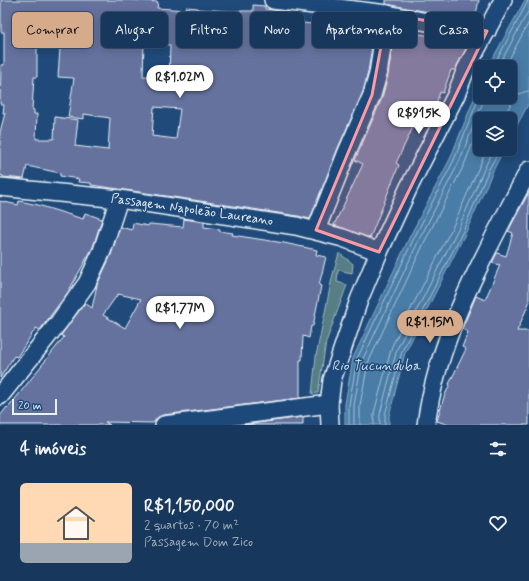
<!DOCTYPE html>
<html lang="pt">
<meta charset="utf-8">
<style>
body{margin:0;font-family:Mynerve,sans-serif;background:#244365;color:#f1f3f6;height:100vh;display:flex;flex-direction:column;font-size:15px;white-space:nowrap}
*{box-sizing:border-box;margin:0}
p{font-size:13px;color:#9eacbb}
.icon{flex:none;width:22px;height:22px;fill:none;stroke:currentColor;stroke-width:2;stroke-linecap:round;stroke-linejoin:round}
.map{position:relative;height:425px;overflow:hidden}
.details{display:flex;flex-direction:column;background:#17385c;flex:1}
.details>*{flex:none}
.guide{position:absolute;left:12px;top:12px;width:505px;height:36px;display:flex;gap:8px}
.fabs{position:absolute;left:473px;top:60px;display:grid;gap:8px}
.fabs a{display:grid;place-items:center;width:44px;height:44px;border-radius:6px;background:#17385c;box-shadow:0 2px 10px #0003,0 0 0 1px #365272;font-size:20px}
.scale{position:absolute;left:12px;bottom:10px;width:45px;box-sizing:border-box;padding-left:4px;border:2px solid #e8f1f8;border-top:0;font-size:11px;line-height:14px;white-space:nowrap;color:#e8f1f8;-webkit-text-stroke:3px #1f4a7a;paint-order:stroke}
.price{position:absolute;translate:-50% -34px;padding:0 9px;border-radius:14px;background:#fff;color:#222;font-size:13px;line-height:26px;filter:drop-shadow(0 1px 2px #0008)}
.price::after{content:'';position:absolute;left:50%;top:24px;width:12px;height:9px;margin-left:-6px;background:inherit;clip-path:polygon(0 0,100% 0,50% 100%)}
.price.current{background:#d6ab8b;color:#111}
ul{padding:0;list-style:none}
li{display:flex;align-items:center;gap:12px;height:100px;padding:0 20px}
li+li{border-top:1px solid #365272}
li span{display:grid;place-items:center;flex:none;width:112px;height:80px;border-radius:6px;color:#555}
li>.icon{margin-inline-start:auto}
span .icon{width:48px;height:48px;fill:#fffc;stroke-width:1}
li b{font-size:17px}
h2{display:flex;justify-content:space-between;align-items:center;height:48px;padding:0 20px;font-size:17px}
.tag{padding:0 14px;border-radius:6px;background:#17385c;box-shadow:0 2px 10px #0003,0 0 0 1px #365272;font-size:14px;line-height:36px}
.tag.current{background:#d6ab8b;color:#111}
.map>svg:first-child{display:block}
.green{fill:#577e84;stroke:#a0b8be}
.water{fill:#497ca6;stroke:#89abc7}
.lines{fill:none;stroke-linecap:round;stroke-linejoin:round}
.shore{stroke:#a8c2d7;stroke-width:1}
.building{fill:#65729e;stroke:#e8f1f8;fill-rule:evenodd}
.minor-casing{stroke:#e8f1f8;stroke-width:20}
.minor{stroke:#1f4a7a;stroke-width:17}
.marked{fill:#ff9aa2;fill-opacity:0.2;stroke:#ff9aa2;stroke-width:3;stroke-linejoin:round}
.labels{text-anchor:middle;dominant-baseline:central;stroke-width:3;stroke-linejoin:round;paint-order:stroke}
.street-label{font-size:13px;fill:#e8f1f8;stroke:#1f4a7a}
.water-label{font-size:14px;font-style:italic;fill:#d0dfec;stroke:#1f4a7a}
</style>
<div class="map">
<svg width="529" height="425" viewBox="0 0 529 425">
<rect width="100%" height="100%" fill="#1f4a7a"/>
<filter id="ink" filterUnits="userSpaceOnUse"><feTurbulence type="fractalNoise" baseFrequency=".025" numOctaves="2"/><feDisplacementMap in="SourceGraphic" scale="8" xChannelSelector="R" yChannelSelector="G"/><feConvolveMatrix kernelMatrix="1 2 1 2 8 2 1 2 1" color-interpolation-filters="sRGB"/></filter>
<g filter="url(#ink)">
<path class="green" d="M339,253L353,264L352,273L338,270L337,282L347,285L326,342L318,393L312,394L316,356L332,278Z"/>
<path class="water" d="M525,0H529V103L510,138V119H480V149H504L493,171L466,232L405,353L389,416V425H345V404L353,358L410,236L450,159L480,84V97H510V67H488Z"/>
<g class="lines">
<g class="shore">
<path d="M493,67L527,3L528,0"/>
<path d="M498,67L529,10"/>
<path d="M505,67L529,22"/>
<path d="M503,119C509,108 514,92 529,91"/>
<path d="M349,425V405L357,359L414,238L454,160L480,95"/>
<path d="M354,425V405L362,361L419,240L459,162L485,97"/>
<path d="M360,425V405L368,363L424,243L464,165L480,125"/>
<path d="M374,425V413L392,346L453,226L487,149"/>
<path d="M380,425V414L397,349L458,229L485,167L494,149"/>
<path d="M385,425V415L402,351L463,231L489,169L500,149"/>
</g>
</g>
<g class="building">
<path d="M1,0H130L158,2L157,8L186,10V7L198,8V9L229,11H253V5L265,6V9L289,12L288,21L312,24V17L340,20V21H350V23L375,27L368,72L363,92L338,148L310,219L298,216L207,202L91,185V183L78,182L79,179L60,176V173L27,166L24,179L3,177V176L0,175V132L5,113H3L4,105L0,104L1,65H4V32H1ZM37,33H61L58,77L74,78L68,117L84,119V114L110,118L108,150L75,146L78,120L55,117L54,139H36L37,114H34V110L32,109L34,77H37ZM144,43L170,45L169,77L143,76ZM154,107L180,109L176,139L152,136Z"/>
<path d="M386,0H479L475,19L439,14L386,4Z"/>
<path d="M395,30L449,39L450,36L471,39L455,70H451L443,93L440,92L435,107L430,106L421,126L415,123L396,163L399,165L370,238L334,225L363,164L355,160L382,98L388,75Z"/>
<path d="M529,192V303L517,331H529V425H449L437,421L444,397L450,384H449L466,349L462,347L468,332L462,329L476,296L485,300L500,265L492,263L497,253L506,256L513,233L508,231Z"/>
<path d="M0,201L18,205L19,201L38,205L83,219L85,213L102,219L93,247L68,292L40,330L36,328L17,357L14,356L0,378Z"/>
<path d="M184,219L204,222V227L219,229V231L233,233L232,235L284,243L317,250L316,255L326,257L319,285L321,286L313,326H311L309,338L303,336L302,360H300V398L163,415L158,417L153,423L105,422L110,425H0V416L7,407L8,408L64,337L61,335L85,303L92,308L97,285L111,255L120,227L132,230L133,223L148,226L149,224L183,227ZM118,294L141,299L125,328L103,315Z"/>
<path d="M303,417V425H243Z"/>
</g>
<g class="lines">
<defs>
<g id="minor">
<path d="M273,0L387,14L437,24L487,31"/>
<path d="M0,187L119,199L296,226L343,238L379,252"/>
<path d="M316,230L347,152L372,95L378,74L387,14"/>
<path d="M0,396L59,322L87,283L102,251L119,199"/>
<path d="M164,425L329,404"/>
<path d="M330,425L329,404L332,380L359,300L379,252L409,187L456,95L466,69L503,0"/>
<path d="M426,425C438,333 487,251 529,170"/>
</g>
</defs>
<use href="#minor" class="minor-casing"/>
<use href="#minor" class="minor"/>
</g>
</g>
<path class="marked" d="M387,14L487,31L379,252L316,230L372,95Z"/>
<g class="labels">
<g class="street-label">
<text transform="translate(192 210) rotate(8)">Passagem Napoleão Laureano</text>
</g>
<g class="water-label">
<text x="376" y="366">Rio Tucunduba</text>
</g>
</g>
</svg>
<div class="fabs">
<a><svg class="icon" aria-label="locate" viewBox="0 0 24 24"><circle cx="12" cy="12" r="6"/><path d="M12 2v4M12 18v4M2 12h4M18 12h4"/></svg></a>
<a><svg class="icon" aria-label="layers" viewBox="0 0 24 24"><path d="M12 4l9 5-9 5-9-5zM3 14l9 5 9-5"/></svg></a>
</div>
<div class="scale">20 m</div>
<b class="price" style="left:180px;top:99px">R$1.02M</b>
<b class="price" style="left:419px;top:135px">R$915K</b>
<b class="price" style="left:180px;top:330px">R$1.77M</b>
<b class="price current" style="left:430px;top:344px">R$1.15M</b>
<div class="guide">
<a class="tag current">Comprar</a>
<a class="tag">Alugar</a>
<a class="tag">Filtros</a>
<a class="tag">Novo</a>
<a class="tag">Apartamento</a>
<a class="tag">Casa</a>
</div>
</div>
<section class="details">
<h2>4 imóveis<svg class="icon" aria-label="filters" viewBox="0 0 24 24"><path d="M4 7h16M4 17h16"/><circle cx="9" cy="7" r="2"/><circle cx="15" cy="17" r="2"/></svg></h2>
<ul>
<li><span style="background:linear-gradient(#ffd9b3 75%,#9aa5b1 0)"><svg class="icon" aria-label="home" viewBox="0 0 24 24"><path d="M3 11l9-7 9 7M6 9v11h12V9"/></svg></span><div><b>R$1,150,000</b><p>2 quartos · 70 m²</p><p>Passagem Dom Zico</p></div><svg class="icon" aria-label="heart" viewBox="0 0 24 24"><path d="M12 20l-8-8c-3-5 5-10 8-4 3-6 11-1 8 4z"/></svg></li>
</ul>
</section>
